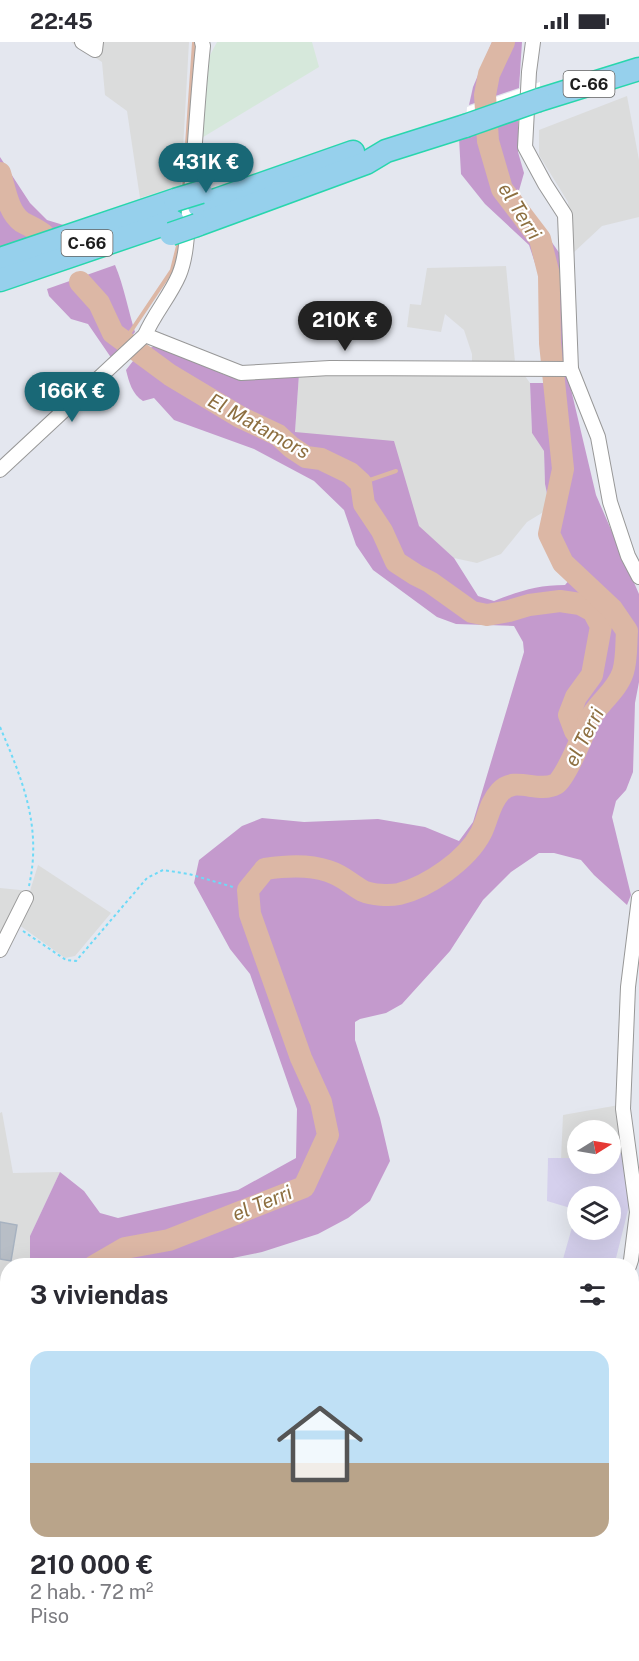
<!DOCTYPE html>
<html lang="es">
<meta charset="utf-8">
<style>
body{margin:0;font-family:"Public Sans",sans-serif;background:#f7f7f7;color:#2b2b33;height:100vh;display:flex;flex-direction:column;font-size:22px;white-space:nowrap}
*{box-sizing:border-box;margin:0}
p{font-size:20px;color:#7c7c81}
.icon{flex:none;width:33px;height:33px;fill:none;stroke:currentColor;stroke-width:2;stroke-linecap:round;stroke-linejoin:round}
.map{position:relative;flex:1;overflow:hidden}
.panel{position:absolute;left:0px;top:1216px;width:639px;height:404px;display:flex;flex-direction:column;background:#fff;border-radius:24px 24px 0 0;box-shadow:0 6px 24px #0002}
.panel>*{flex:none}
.needle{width:39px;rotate:79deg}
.fabs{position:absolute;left:567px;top:1078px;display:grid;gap:12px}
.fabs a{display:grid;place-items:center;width:54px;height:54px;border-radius:50%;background:#fff;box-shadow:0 6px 24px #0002;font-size:30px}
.price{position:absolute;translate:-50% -51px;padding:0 14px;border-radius:21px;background:#196876;color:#fff;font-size:20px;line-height:39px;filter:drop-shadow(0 2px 3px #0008)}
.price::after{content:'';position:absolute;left:50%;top:36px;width:18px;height:14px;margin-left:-9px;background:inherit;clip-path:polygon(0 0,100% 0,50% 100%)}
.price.active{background:#222;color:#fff}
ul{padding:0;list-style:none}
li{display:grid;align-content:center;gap:12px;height:318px;padding:0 30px}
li+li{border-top:2px solid #e1e1e2}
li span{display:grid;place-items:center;height:186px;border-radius:18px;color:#555}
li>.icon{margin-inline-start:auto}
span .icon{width:108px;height:108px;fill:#fffc;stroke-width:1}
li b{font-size:26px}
h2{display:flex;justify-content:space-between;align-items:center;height:72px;padding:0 30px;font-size:26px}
.status{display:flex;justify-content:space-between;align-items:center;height:42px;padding:0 30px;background:#fff;direction:ltr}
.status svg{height:16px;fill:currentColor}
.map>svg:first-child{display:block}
.residential{fill:#dbdcdc}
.industrial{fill:#d6e8db}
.farmland{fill:#d5d0ed;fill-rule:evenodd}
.forest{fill:#c49acd}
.park{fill:#f8c2ee}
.pier{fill:#fff}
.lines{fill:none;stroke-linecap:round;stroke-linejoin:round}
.stream{stroke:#dcb7a5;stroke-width:4}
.river{stroke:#dcb7a5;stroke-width:22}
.building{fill:#b8bec6;stroke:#a7b2c0;stroke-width:1.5}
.minor-casing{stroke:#989898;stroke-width:16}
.trunk-casing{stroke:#28d6ad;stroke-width:25}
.path{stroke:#6ddaf7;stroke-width:2;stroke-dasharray:3 3;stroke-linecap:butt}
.minor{stroke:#fff;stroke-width:14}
.trunk{stroke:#96d0ec;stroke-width:22}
.trunk-bridge-casing{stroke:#28d6ad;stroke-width:25;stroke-linecap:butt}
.trunk-bridge{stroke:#96d0ec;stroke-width:22}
.labels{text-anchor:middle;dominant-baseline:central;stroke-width:4.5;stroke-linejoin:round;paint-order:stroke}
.shield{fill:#fff;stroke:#626262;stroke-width:1.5}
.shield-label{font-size:16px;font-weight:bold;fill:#1e1e1e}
.water-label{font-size:20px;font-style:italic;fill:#8d6f40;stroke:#fff}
</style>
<div class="status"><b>22:45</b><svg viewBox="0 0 49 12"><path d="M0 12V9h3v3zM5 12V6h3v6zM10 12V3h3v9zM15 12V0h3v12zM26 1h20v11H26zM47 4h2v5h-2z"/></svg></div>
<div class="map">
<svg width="639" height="1619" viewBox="0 0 639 1619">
<rect width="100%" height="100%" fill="#e4e7ef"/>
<g class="residential">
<path d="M71,0H189L181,143L140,156L127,69L105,53L102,20Z"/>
<path d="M627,54L639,118V175L602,184L573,211L568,160L539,113V88Z"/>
<path d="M506,224L515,320L530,341L532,391L544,409L545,442L550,466L527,480L501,512L477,521L454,516L419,485L412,464L295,390L299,332H472V312L464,288L445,272L441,290L407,285L410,262L421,263L427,226Z"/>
<path d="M38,823L111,871L75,914L65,916L15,880L0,908V846L30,849Z"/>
<path d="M619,1063L625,1111L611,1112L610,1089H578L577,1116L561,1118L563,1073Z"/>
<path d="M2,1070L13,1131L60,1130L30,1194V1224H8L7,1321L0,1331V1071Z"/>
<path d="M632,1590L639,1596V1619H519L518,1613L632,1612Z"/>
<path d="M347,1613H444L445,1619H349Z"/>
</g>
<path class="industrial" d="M217,0H312L319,25L200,97L207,19Z"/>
<g class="farmland">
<path d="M625,1111L629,1164L614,1224H561L577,1168L547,1159L548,1116H577L578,1122H610L611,1112ZM578,1155H610V1188H578Z"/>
<path d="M639,1236V1596L632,1590V1251Z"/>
</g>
<g class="forest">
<path d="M492,0H522L519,46L469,63L473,45Z"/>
<path d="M518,76V110L524,131L518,152L560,212L565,322L596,453L639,552V640L635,661L633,730L626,748L616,759L612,775L631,853L627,863L594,833L581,818L554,811H539L511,830L483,858L450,909L402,962L386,971L360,977L355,980V998L380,1076L390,1119L370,1159L348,1176L318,1192L262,1210L223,1218L172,1224H30V1194L60,1130L84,1149L100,1171L118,1176L238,1148L296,1116L297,1067L250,932L230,907L194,841L199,818L242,784L262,776L304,780L378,777L425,785L459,799L473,780L524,610L523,600L514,584L456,582L437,575L373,528L356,503L344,468L314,439L254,407L174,378L154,356L143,359C132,352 129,340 126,328L140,310L157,303L225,333L243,336L299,332L295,390L394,399L419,484L454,516L478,554L494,559C520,549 538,543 565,543L571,536L548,490L550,466L545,442L544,409L532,391L530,341H546V254L529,203L485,162L461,132L459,96Z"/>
<path d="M0,115L30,161L47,178L70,185L5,207L0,204Z"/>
<path d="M115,223C124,244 128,268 135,290L112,317L88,282L71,277L49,254L47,247Z"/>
<path d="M7,1321V1619H0V1331Z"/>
</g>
<path class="park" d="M7,1276V1321L0,1331V1278L6,1280Z"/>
<path class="pier" d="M540,40V47L465,94L467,65Z"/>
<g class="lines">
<g class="stream">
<path d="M184,147L194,1"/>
<path d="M123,298L131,289L172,228L178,204"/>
<path d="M560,403L566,398"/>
<path d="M361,441L396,429"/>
</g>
<g class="river">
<path d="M0,131C5,147 8,170 22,180C29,184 37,187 43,192"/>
<path d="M80,240L99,261L113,291L170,333L240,375L278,393L291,405L306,415L321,417L350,431L361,441L364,462L382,489L396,520L416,533L430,540L472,570L487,573L509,569L529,563L560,559L580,562L593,569L601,584L592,633L576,655L569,673L575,689L581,697"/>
<path d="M94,1224L125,1206L169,1198L304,1145L328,1093L321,1060L301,1016L250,872L248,848L265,827C285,824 307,822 328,829C344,834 350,842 363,849C372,853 389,854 399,852C428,845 467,818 481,791C488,777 489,762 500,750C515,733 538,752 556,742C565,737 584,691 589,678C598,661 617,649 623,630C627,617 626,602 627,589L612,567L563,521L549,492L563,427L550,301L549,233L540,197L502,147L488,99L485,53L489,32L504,0"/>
<path d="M0,1490L8,1468"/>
</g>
</g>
<g class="building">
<path d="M0,1180L17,1183L11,1219L0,1217Z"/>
<path d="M632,1317L639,1319L635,1343L632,1342Z"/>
<path d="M632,1354L639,1356V1376L632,1374Z"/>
<path d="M639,1386V1401L632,1399V1387L638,1389Z"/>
<path d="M632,1479L639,1481V1535L632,1534Z"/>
</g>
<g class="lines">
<defs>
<g id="minor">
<path d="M82,0L95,8L96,0"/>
<path d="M533,0L529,30L525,105L545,142L565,173L571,327L598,395L610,460L628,514L639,535"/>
<path d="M145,293L241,331L330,326L571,327"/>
<path d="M0,428L145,293C154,272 170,254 179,233C187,214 187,189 189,169C195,114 197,59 203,4L202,0"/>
<path d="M0,908L26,856"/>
<path d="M629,1224L631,1218L637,1170L623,1067L628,945L639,856"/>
</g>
<g id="trunk">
<path d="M539,58L639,27"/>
<path d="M199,164L353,110"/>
<path d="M197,183L366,121L386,109L465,84"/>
<path d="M0,217L175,158"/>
<path d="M0,238L173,179"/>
</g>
</defs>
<use href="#minor" class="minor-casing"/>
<use href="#trunk" class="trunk-casing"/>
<g class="path">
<path d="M0,685C23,739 42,785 29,844"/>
<path d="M23,889L66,918L76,919L147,836L163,828L189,832L233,845"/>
<path d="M632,1238L635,1245L632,1265"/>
<path d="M632,1408L639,1411"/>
<path d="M632,1553L639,1568"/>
<path d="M508,1612L509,1619"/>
<path d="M525,1612L526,1619"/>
</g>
<use href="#minor" class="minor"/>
<use href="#trunk" class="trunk"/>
<defs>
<g id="trunk-bridge">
<path d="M465,84L539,58"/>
<path d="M175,158L201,150"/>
<path d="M171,192L197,183"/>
</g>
</defs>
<use href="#trunk-bridge" class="trunk-bridge-casing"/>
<use href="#trunk-bridge" class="trunk-bridge"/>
</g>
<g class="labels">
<g class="shield">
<rect x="563.5" y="29" width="51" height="26" rx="4.5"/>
<rect x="61.5" y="188" width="51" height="26" rx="4.5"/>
</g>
<g class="shield-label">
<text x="589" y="42">C-66</text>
<text x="87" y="201">C-66</text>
</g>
<g class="water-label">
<text transform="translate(520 169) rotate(58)">el Terri</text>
<text transform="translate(259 384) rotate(29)">El Matamors</text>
<text transform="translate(584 695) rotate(-63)">el Terri</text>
<text transform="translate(262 1161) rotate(-22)">el Terri</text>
</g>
</g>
</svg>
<div class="fabs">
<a><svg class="needle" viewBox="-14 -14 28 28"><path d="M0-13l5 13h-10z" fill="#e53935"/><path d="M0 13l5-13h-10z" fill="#7c7c81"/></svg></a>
<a><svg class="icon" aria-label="layers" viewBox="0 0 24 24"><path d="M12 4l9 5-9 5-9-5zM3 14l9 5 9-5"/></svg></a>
</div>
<b class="price" style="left:206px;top:152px">431K €</b>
<b class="price active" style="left:345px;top:310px">210K €</b>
<b class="price" style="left:72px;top:381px">166K €</b>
<section class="panel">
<h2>3 viviendas<svg class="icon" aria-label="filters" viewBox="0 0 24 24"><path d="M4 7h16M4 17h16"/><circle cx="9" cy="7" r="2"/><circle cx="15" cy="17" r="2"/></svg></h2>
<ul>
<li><span style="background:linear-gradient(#bfe0f5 60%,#b9a48a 0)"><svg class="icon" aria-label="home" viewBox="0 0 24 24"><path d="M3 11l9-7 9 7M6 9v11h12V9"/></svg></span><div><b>210 000 €</b><p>2 hab. · 72 m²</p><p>Piso</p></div></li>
</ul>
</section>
</div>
